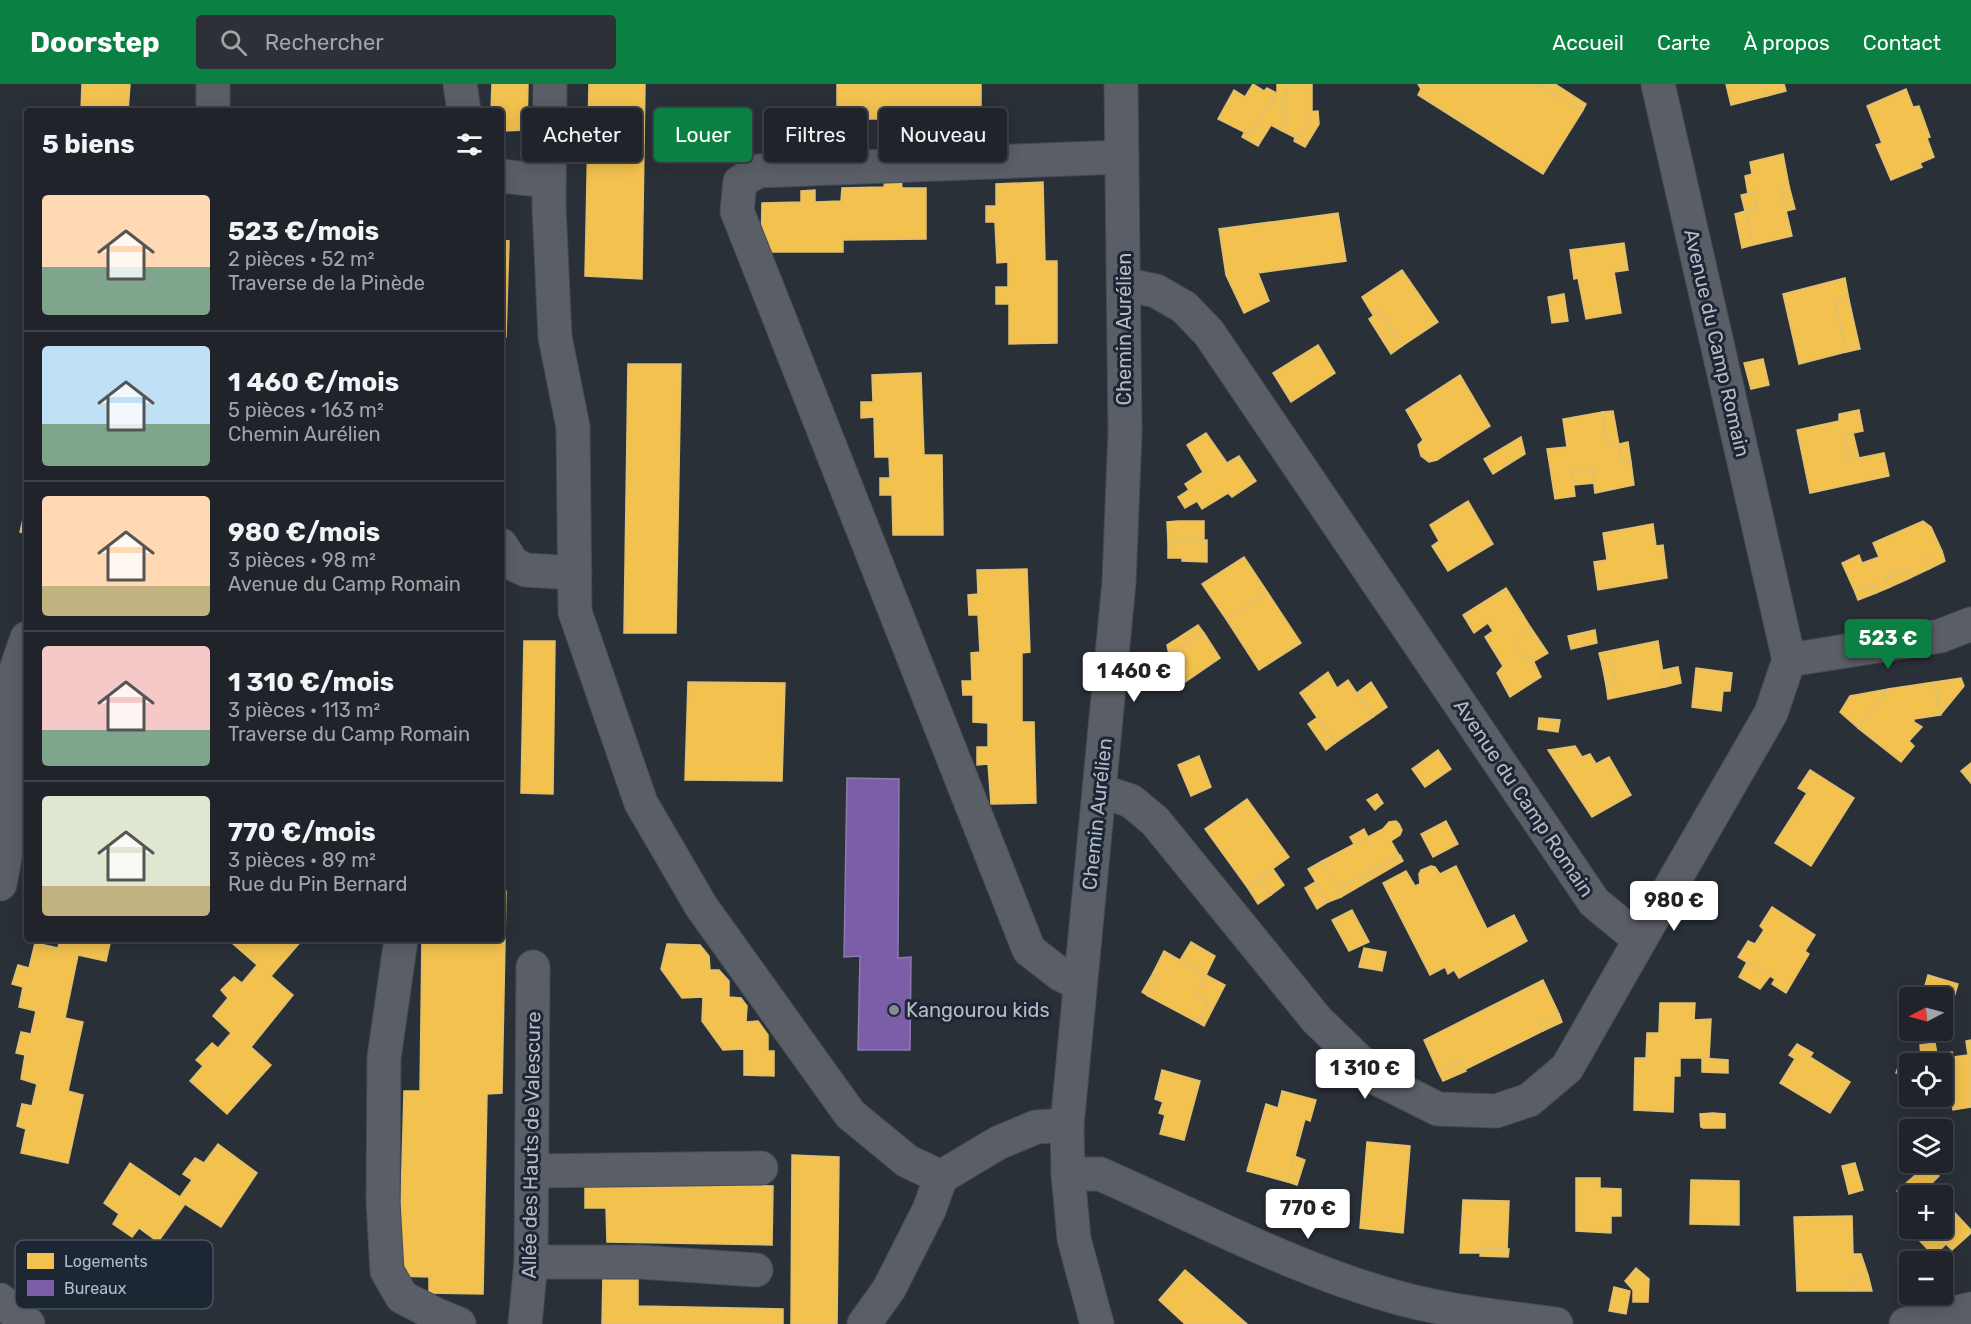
<!DOCTYPE html>
<html lang="fr">
<meta charset="utf-8">
<style>
body{margin:0;font-family:Rubik,sans-serif;background:#2d3036;color:#f1f3f6;height:100vh;display:flex;flex-direction:column;font-size:22px;white-space:nowrap}
*{box-sizing:border-box;margin:0}
p{font-size:20px;color:#a2a4a8}
.icon{flex:none;width:33px;height:33px;fill:none;stroke:currentColor;stroke-width:2;stroke-linecap:round;stroke-linejoin:round}
.map{position:relative;flex:1;overflow:hidden}
.sheet{position:absolute;left:24px;top:24px;width:480px;height:834px;display:flex;flex-direction:column;background:#20242a;border-radius:6px;box-shadow:0 3px 15px #0003,0 0 0 2px #3d4147}
.sheet>*{flex:none}
.top-card{position:absolute;left:522px;top:24px;width:570px;height:54px;display:flex;gap:12px}
.needle{width:39px;rotate:264deg}
.controls{position:absolute;left:1899px;top:903px;display:grid;gap:12px}
.controls a{display:grid;place-items:center;width:54px;height:54px;border-radius:6px;background:#20242a;box-shadow:0 3px 15px #0003,0 0 0 2px #3d4147;font-size:30px}
.price{position:absolute;translate:-50% -51px;padding:0 14px;border-radius:6px;background:#fff;color:#222;font-size:20px;line-height:39px;filter:drop-shadow(0 2px 3px #0008)}
.price::after{content:'';position:absolute;left:50%;top:36px;width:18px;height:14px;margin-left:-9px;background:inherit;clip-path:polygon(0 0,100% 0,50% 100%)}
.price.on{background:#0b8043;color:#fff}
ul{padding:0;list-style:none}
li{display:flex;align-items:center;gap:18px;height:150px;padding:0 18px}
li+li{border-top:2px solid #3d4147}
li span{display:grid;place-items:center;flex:none;width:168px;height:120px;border-radius:6px;color:#555}
li>.icon{margin-inline-start:auto}
span .icon{width:72px;height:72px;fill:#fffc;stroke-width:1}
li b{font-size:26px}
h2{display:flex;justify-content:space-between;align-items:center;height:72px;padding:0 18px;font-size:26px}
.chip{padding:0 21px;border-radius:6px;background:#20242a;box-shadow:0 3px 15px #0003,0 0 0 2px #3d4147;font-size:21px;line-height:54px}
.chip.on{background:#0b8043;color:#fff}
header{display:flex;align-items:center;gap:36px;box-sizing:border-box;height:84px;padding:0 30px;background:#0b8043;color:#fff}
header strong{font-size:28px}
nav{display:flex;gap:33px;margin-inline-start:auto;font-size:21px}
.search{width:420px;height:54px;background:#2d3036;display:flex;align-items:center;gap:15px;box-sizing:border-box;padding:0 21px;border-radius:6px;color:#a2a4a8;font-size:22px}
.map>svg:first-child{display:block}
.homes{fill:#f2c14e;stroke:#dfc073;stroke-width:1.5}
.offices{fill:#7b5ea7;stroke:#8c7ab1;stroke-width:1.5}
.lines{fill:none;stroke-linecap:round;stroke-linejoin:round}
.minor-casing{stroke:#484c53;stroke-width:35}
.major-casing{stroke:#484c55;stroke-width:35}
.minor{stroke:#5a5e66;stroke-width:33}
.major{stroke:#5c6168;stroke-width:33}
.poi-dot{fill:#848b96;stroke:#1d2633;stroke-width:2}
.labels{text-anchor:middle;dominant-baseline:central;stroke-width:6;stroke-linejoin:round;paint-order:stroke}
.street-label{font-size:20px;fill:#b4bcc9;stroke:#1d2633}
.poi-label{font-size:20px;fill:#b4bcc9;stroke:#1d2633;text-anchor:start}
.key{fill:#1d2633;stroke:#4a5360;stroke-width:1.5}
.key-label{font-size:16px;fill:#b4bcc9}
</style>
<header>
<strong>Doorstep</strong>
<div class="search"><svg class="icon" aria-label="search" viewBox="0 0 24 24"><circle cx="10" cy="10" r="6"/><path d="M15 15l6 6"/></svg>Rechercher</div>
<nav><a>Accueil</a><a>Carte</a><a>À propos</a><a>Contact</a></nav>
</header>
<div class="map">
<svg width="1971" height="1240" viewBox="0 0 1971 1240">
<rect width="100%" height="100%" fill="#2a3038"/>
<g class="homes">
<path d="M82,0H120L119,27H134H81Z"/>
<path d="M120,0H130L128,27H119Z"/>
<path d="M492,0H528L527,46L501,47V27H491Z"/>
<path d="M589,0H645L642,195L585,192Z"/>
<path d="M837,0H981V23L837,24Z"/>
<path d="M1253,0L1264,7L1267,4L1277,9L1250,51L1218,35L1234,6L1245,13Z"/>
<path d="M1277,0H1286L1287,14H1283L1282,25H1284L1285,33L1288,34L1282,47L1271,41L1258,62L1242,53L1244,49L1250,51L1268,21L1270,22L1277,9Z"/>
<path d="M1286,0H1312V27L1306,28V43L1298,55L1282,47L1288,34L1285,33L1284,25H1282L1283,14H1287Z"/>
<path d="M1418,0H1537L1583,26L1543,90L1418,11L1421,5Z"/>
<path d="M1537,0H1555L1586,20L1583,26Z"/>
<path d="M1726,0H1765L1767,12L1731,21Z"/>
<path d="M1765,0H1784L1786,7L1767,12Z"/>
<path d="M1906,5L1913,23L1919,22L1930,53L1927,54L1934,73L1920,79L1922,83L1891,96L1876,61L1882,59L1867,22Z"/>
<path d="M868,23V35L838,36L837,24Z"/>
<rect x="868" y="23" width="50" height="12"/>
<path d="M918,23H948V34L918,35Z"/>
<path d="M1318,27L1319,40L1305,63L1294,57L1295,53L1298,55L1306,43V28Z"/>
<path d="M1783,70L1789,102L1781,105L1792,152L1753,161L1745,127L1757,124L1754,108L1748,110L1745,92L1752,90L1750,78Z"/>
<path d="M885,93H901L902,104H926V155L843,156V168H761L762,119L801,118V107L815,106V118L841,117L842,104L884,103Z"/>
<path d="M1043,98L1045,177H1057V259L1009,260V220H996V203H1008V178L997,179L995,138H986V122H996V100Z"/>
<path d="M1789,102L1795,125L1786,127L1781,105Z"/>
<path d="M1754,108L1757,124L1745,127L1741,111Z"/>
<path d="M1745,127L1753,161L1742,164L1735,130Z"/>
<path d="M1338,129L1346,177L1258,189L1269,217L1244,229L1226,191L1219,145Z"/>
<path d="M501,156L509,157L506,253H501Z"/>
<path d="M1624,159L1628,186L1614,188L1621,229L1586,235L1578,194L1574,195L1570,166Z"/>
<path d="M1402,186L1438,238L1402,262L1380,227L1373,231L1362,213Z"/>
<path d="M1845,194L1849,216L1835,219L1846,268L1799,280L1783,210Z"/>
<path d="M1564,210L1568,237L1552,239L1548,213Z"/>
<path d="M1849,216L1860,265L1846,268L1835,219Z"/>
<path d="M1380,227L1402,262L1391,270L1369,235Z"/>
<path d="M1318,261L1335,289L1291,318L1273,289Z"/>
<path d="M1763,275L1769,301L1751,305L1744,279Z"/>
<path d="M628,280H681L676,549H624Z"/>
<path d="M921,289L924,371H942L943,451H893L892,411H880V394H890L889,373H875L874,333L861,334V318H873L872,291Z"/>
<path d="M1460,291L1490,342L1437,376L1429,378L1421,372L1418,361L1423,356L1406,326Z"/>
<path d="M1859,326L1863,347L1844,351L1849,376L1884,369L1889,392L1810,409L1797,346L1839,337V330Z"/>
<path d="M1613,327L1619,361L1608,363L1602,328Z"/>
<path d="M1602,328L1608,363L1619,361L1622,379L1631,378L1634,401L1595,409L1592,385L1572,387L1575,412L1555,415L1547,365L1567,363L1563,335Z"/>
<path d="M1206,349L1227,379L1239,372L1256,397L1232,413L1228,409L1202,425L1197,417L1185,424L1178,413L1189,406L1185,400L1203,388L1187,361Z"/>
<path d="M1853,349L1859,374L1849,376L1844,351Z"/>
<path d="M1521,353L1525,370L1493,390L1484,375Z"/>
<path d="M1628,358L1631,378L1622,379L1619,360Z"/>
<path d="M1592,385L1594,399L1574,401L1572,387Z"/>
<path d="M1468,417L1493,460L1448,487L1432,462L1439,457L1430,441Z"/>
<path d="M27,418V450L20,448Z"/>
<path d="M1178,437H1204V456L1168,458L1167,438Z"/>
<path d="M1923,437L1931,443L1942,467L1924,475L1929,485L1910,494L1906,485L1886,494L1890,503L1876,509L1873,500L1855,508L1842,479L1859,471L1862,479L1879,473L1873,459Z"/>
<path d="M1653,440L1656,462L1663,461L1667,494L1598,506L1594,478L1607,476L1603,449Z"/>
<path d="M1207,456V478L1182,477V474H1168V458Z"/>
<path d="M1942,467L1945,477L1929,485L1924,475Z"/>
<path d="M1244,473L1268,509L1226,535L1202,500Z"/>
<path d="M1027,485L1030,568L1022,569V638H1034L1036,719L991,720L988,680L977,681V663H988V639L973,638V611H963L962,597H972L971,569L980,568L978,531H969L968,511L978,510L977,486Z"/>
<path d="M1906,485L1910,494L1890,503L1886,494Z"/>
<path d="M1873,500L1876,509L1858,516L1855,508Z"/>
<path d="M1506,504L1531,544L1514,556L1524,575L1531,572L1541,593L1510,613L1497,589L1503,582L1485,553L1493,547L1488,539L1474,549L1463,531Z"/>
<path d="M1268,509L1301,559L1259,586L1226,535Z"/>
<path d="M1198,541L1204,549L1169,570L1167,561Z"/>
<path d="M1531,544L1548,569L1533,578L1531,572L1524,575L1514,556Z"/>
<path d="M1595,546L1597,559L1571,565L1568,552Z"/>
<path d="M1204,549L1220,574L1175,605L1169,570Z"/>
<path d="M524,557H555L553,710L521,709Z"/>
<path d="M1658,557L1665,603L1608,615L1606,601L1616,599L1613,579L1602,581L1599,569Z"/>
<path d="M1613,579L1616,599L1606,601L1602,581Z"/>
<path d="M1678,583L1681,599L1665,603L1663,586Z"/>
<path d="M1696,584L1732,589L1730,607H1723L1721,627L1692,623Z"/>
<path d="M1328,588L1337,604L1348,596L1373,633L1335,659L1300,609Z"/>
<path d="M1961,594L1964,602L1941,630L1934,598Z"/>
<path d="M688,598L785,599L782,697L685,696Z"/>
<path d="M1371,598L1387,623L1373,633L1357,609Z"/>
<path d="M1934,598L1941,631L1914,635V638L1922,643L1909,657L1914,662L1901,678L1858,644L1888,605Z"/>
<path d="M1888,605L1858,644L1840,628L1850,612Z"/>
<path d="M1318,633L1335,659L1326,666L1308,640Z"/>
<path d="M1539,634L1560,636L1558,648L1538,645Z"/>
<path d="M1575,662L1582,673L1590,670L1596,680L1609,673L1631,711L1592,733L1548,666Z"/>
<path d="M1438,666L1451,685L1425,703L1412,685Z"/>
<path d="M1199,672L1211,703L1191,712L1178,681Z"/>
<path d="M1971,679V699L1961,687Z"/>
<path d="M1810,686L1854,714L1811,782L1775,759L1807,709L1798,704Z"/>
<path d="M1377,710L1383,719L1375,726L1367,716Z"/>
<path d="M1247,715L1289,773L1247,803L1205,745Z"/>
<path d="M1396,737L1399,740L1402,746L1400,751L1391,757L1399,771L1336,806L1322,777L1383,745L1389,738Z"/>
<path d="M1446,737L1458,760L1433,773L1421,750Z"/>
<path d="M1364,745L1368,753L1354,760L1350,753Z"/>
<path d="M1400,771L1403,777L1341,813L1336,806Z"/>
<path d="M1322,777L1341,813L1328,818L1308,785Z"/>
<path d="M1431,782L1435,783L1440,790L1456,782L1487,845L1514,831L1527,857L1459,894L1454,886L1448,890L1445,883L1430,891L1383,799L1406,787L1415,802L1420,800L1419,790L1421,786Z"/>
<path d="M1273,785L1284,801L1271,811L1259,795Z"/>
<path d="M1259,795L1271,811L1258,820L1247,803Z"/>
<path d="M1315,798L1328,818L1317,825L1305,804Z"/>
<path d="M501,807H506L502,1009L487,1010L483,1210L429,1209V1193L399,1192L404,1007H420L422,855H501Z"/>
<path d="M1772,823L1815,851L1805,867L1809,870L1786,909L1772,900L1775,895L1738,873L1748,857L1755,860L1764,846L1760,842Z"/>
<path d="M1352,826L1369,858L1349,867L1332,836Z"/>
<path d="M60,855H111L106,877L78,871L65,934L83,938L68,1007L83,1011L68,1079L21,1069L26,1045L17,1042L22,1020L32,1022L37,1000L21,995L25,971L16,969L21,948L31,950L36,927L19,923L23,903L12,900L18,881L29,884L35,859L58,864Z"/>
<path d="M236,855H303L271,892L293,911L251,963L271,981L227,1030L190,997L203,982L196,976L212,959L218,964L231,949L213,932L228,914L221,906L234,893L242,899L257,881L232,859Z"/>
<path d="M1191,858L1215,872L1206,891L1180,876Z"/>
<path d="M667,860L700,861L709,872L710,886H719L729,897V913L741,914L747,922L746,938L758,937L768,951V967H774V992L744,991V965L723,966L702,937L703,913L682,914L661,885Z"/>
<path d="M1364,864L1386,868L1382,887L1359,883Z"/>
<path d="M1164,867L1206,891L1196,910L1208,918L1197,938L1148,912L1159,893L1153,889Z"/>
<path d="M1747,878L1770,892L1760,905L1739,893Z"/>
<path d="M1153,889L1159,893L1148,912L1142,908Z"/>
<path d="M1206,891L1225,901L1204,942L1197,938L1208,918L1196,910Z"/>
<path d="M1928,891L1958,900L1952,920L1942,918V914L1922,912Z"/>
<path d="M1543,896L1559,930L1540,939L1543,947L1466,985L1461,976L1438,987L1424,956Z"/>
<path d="M1660,919H1695L1694,936L1711,935L1709,974H1680V992H1674L1673,1028L1634,1026L1635,974H1646L1647,949H1659Z"/>
<path d="M1559,930L1562,938L1543,947L1540,939Z"/>
<path d="M1971,956V1023L1953,1026L1951,1008L1942,1010V980H1916L1917,974L1921,973L1920,961L1935,959L1937,970L1952,968L1953,973L1968,971L1966,957Z"/>
<path d="M1797,960L1813,969L1810,973L1850,998L1830,1029L1780,999L1795,975L1789,971Z"/>
<path d="M1902,972L1912,975L1907,991L1896,989Z"/>
<path d="M1702,974L1728,976V989L1702,988Z"/>
<path d="M1461,976L1466,987L1443,997L1438,987Z"/>
<path d="M1162,986L1200,997L1184,1056L1160,1050L1165,1031L1159,1029L1163,1018L1155,1015Z"/>
<path d="M1282,1007L1316,1016L1310,1037L1305,1035L1288,1098L1247,1087L1266,1020L1278,1024Z"/>
<path d="M1910,1011L1935,1012L1936,1016L1910,1021Z"/>
<path d="M1712,1029L1704,1044L1701,1043L1700,1030Z"/>
<path d="M1712,1029L1725,1030V1044H1704Z"/>
<path d="M1367,1058L1410,1062L1403,1149L1360,1144Z"/>
<path d="M218,1060L257,1089L221,1143L185,1120L158,1158L139,1144L132,1153L113,1140L119,1130L104,1119L130,1079L180,1113L192,1096L183,1090L195,1074L204,1079Z"/>
<path d="M792,1071L839,1073L837,1240H791Z"/>
<path d="M1294,1072L1305,1076L1297,1101L1288,1098Z"/>
<path d="M1855,1079L1863,1106L1849,1110L1842,1082Z"/>
<path d="M1928,1080L1939,1092L1930,1101L1939,1112H1910V1121L1897,1107Z"/>
<path d="M1576,1094H1600V1104L1621,1105V1132H1611V1149L1576,1147Z"/>
<path d="M1691,1096L1739,1097V1141L1690,1140Z"/>
<path d="M585,1098L773,1102L772,1161L607,1158L606,1124H585Z"/>
<path d="M1942,1115L1971,1146V1149L1952,1166L1946,1160L1934,1172L1903,1139L1910,1132V1144H1942Z"/>
<path d="M1463,1116L1509,1117L1507,1165L1481,1164L1480,1169H1460Z"/>
<path d="M1852,1132L1853,1170H1861L1868,1191L1850,1192L1851,1207H1797L1794,1133Z"/>
<path d="M1481,1164L1509,1165L1508,1173L1480,1172Z"/>
<path d="M1636,1184L1649,1195L1648,1218H1633V1206L1625,1197Z"/>
<path d="M1185,1186L1222,1218L1247,1240H1185L1159,1216Z"/>
<path d="M603,1190H638V1222L783,1225V1240H602Z"/>
<path d="M1868,1191L1872,1207H1851L1850,1192Z"/>
<path d="M1614,1203L1630,1207L1626,1230L1609,1227Z"/>
</g>
<path class="offices" d="M847,694L899,695L898,874L911,873L910,966H858L860,872L844,873Z"/>
<g class="lines">
<defs>
<g id="minor">
<path d="M460,0L464,27"/>
<path d="M550,0L549,123L555,253L573,343L575,528L641,719L701,822L850,1030L907,1077L941,1093"/>
<path d="M213,27V0"/>
<path d="M501,92L549,97"/>
<path d="M1124,200L1156,207L1184,223L1209,249L1594,818L1640,856L1771,629L1789,576L1658,0"/>
<path d="M501,461L513,480L526,486L575,489"/>
<path d="M1789,576L1940,552L1971,540"/>
<path d="M1101,707L1131,717L1155,737L1317,936L1378,995L1438,1025L1496,1027L1529,1016L1567,984L1640,856"/>
<path d="M0,800L10,747L6,700L11,600L27,554"/>
<path d="M401,855L384,974L383,1117L387,1187L402,1213L437,1231L459,1240"/>
<path d="M1080,900L1060,890L1029,866L737,127L740,98L758,87L1122,73"/>
<path d="M532,1087L761,1084"/>
<path d="M1068,1090H1100C1198,1133 1296,1186 1399,1214C1450,1228 1504,1233 1556,1240"/>
<path d="M531,1178H640L756,1186"/>
<path d="M525,1240L531,1178L533,883"/>
<path d="M864,1240L889,1205L929,1126L941,1093L998,1059L1036,1043L1067,1041"/>
<path d="M1097,1240L1074,1155L1068,1090L1067,1041L1119,498L1125,349L1121,0"/>
<path d="M1906,1240L1971,1225"/>
</g>
<path id="major" d="M0,1216L28,1240"/>
</defs>
<use href="#minor" class="minor-casing"/>
<use href="#major" class="major-casing"/>
<use href="#minor" class="minor"/>
<use href="#major" class="major"/>
</g>
<circle class="poi-dot" cx="894" cy="926" r="6"/>
<g class="labels">
<g class="street-label">
<text transform="translate(1124 245) rotate(-90)">Chemin Aurélien</text>
<text transform="translate(1717 259) rotate(77)">Avenue du Camp Romain</text>
<text transform="translate(1524 714) rotate(56)">Avenue du Camp Romain</text>
<text transform="translate(1097 730) rotate(-84)">Chemin Aurélien</text>
<text transform="translate(531 1061) rotate(-89)">Allée des Hauts de Valescure</text>
</g>
<g class="poi-label">
<text x="906" y="926">Kangourou kids</text>
</g>
</g>
<rect x="15" y="1156" width="198" height="69" rx="9" class="key"/>
<rect x="27" y="1169" width="27" height="16" fill="#f2c14e"/>
<rect x="27" y="1196" width="27" height="16" fill="#7b5ea7"/>
<g class="key-label">
<text x="64" y="1183">Logements</text>
<text x="64" y="1210">Bureaux</text>
</g>
</svg>
<div class="controls">
<a><svg class="needle" viewBox="-14 -14 28 28"><path d="M0-13l5 13h-10z" fill="#e53935"/><path d="M0 13l5-13h-10z" fill="#a2a4a8"/></svg></a>
<a><svg class="icon" aria-label="locate" viewBox="0 0 24 24"><circle cx="12" cy="12" r="6"/><path d="M12 2v4M12 18v4M2 12h4M18 12h4"/></svg></a>
<a><svg class="icon" aria-label="layers" viewBox="0 0 24 24"><path d="M12 4l9 5-9 5-9-5zM3 14l9 5 9-5"/></svg></a>
<a>+</a>
<a>−</a>
</div>
<b class="price on" style="left:1888px;top:586px">523 €</b>
<b class="price" style="left:1134px;top:619px">1 460 €</b>
<b class="price" style="left:1674px;top:848px">980 €</b>
<b class="price" style="left:1365px;top:1016px">1 310 €</b>
<b class="price" style="left:1308px;top:1156px">770 €</b>
<div class="top-card">
<a class="chip">Acheter</a>
<a class="chip on">Louer</a>
<a class="chip">Filtres</a>
<a class="chip">Nouveau</a>
</div>
<section class="sheet">
<h2>5 biens<svg class="icon" aria-label="filters" viewBox="0 0 24 24"><path d="M4 7h16M4 17h16"/><circle cx="9" cy="7" r="2"/><circle cx="15" cy="17" r="2"/></svg></h2>
<ul>
<li><span style="background:linear-gradient(#ffd9b3 60%,#7fa58c 0)"><svg class="icon" aria-label="home" viewBox="0 0 24 24"><path d="M3 11l9-7 9 7M6 9v11h12V9"/></svg></span><div><b>523 €/mois</b><p>2 pièces · 52 m²</p><p>Traverse de la Pinède</p></div></li>
<li><span style="background:linear-gradient(#bfe0f5 65%,#7fa58c 0)"><svg class="icon" aria-label="home" viewBox="0 0 24 24"><path d="M3 11l9-7 9 7M6 9v11h12V9"/></svg></span><div><b>1 460 €/mois</b><p>5 pièces · 163 m²</p><p>Chemin Aurélien</p></div></li>
<li><span style="background:linear-gradient(#ffd9b3 75%,#c2b280 0)"><svg class="icon" aria-label="home" viewBox="0 0 24 24"><path d="M3 11l9-7 9 7M6 9v11h12V9"/></svg></span><div><b>980 €/mois</b><p>3 pièces · 98 m²</p><p>Avenue du Camp Romain</p></div></li>
<li><span style="background:linear-gradient(#f6c9c9 70%,#7fa58c 0)"><svg class="icon" aria-label="home" viewBox="0 0 24 24"><path d="M3 11l9-7 9 7M6 9v11h12V9"/></svg></span><div><b>1 310 €/mois</b><p>3 pièces · 113 m²</p><p>Traverse du Camp Romain</p></div></li>
<li><span style="background:linear-gradient(#dfe7d0 75%,#c2b280 0)"><svg class="icon" aria-label="home" viewBox="0 0 24 24"><path d="M3 11l9-7 9 7M6 9v11h12V9"/></svg></span><div><b>770 €/mois</b><p>3 pièces · 89 m²</p><p>Rue du Pin Bernard</p></div></li>
</ul>
</section>
</div>
